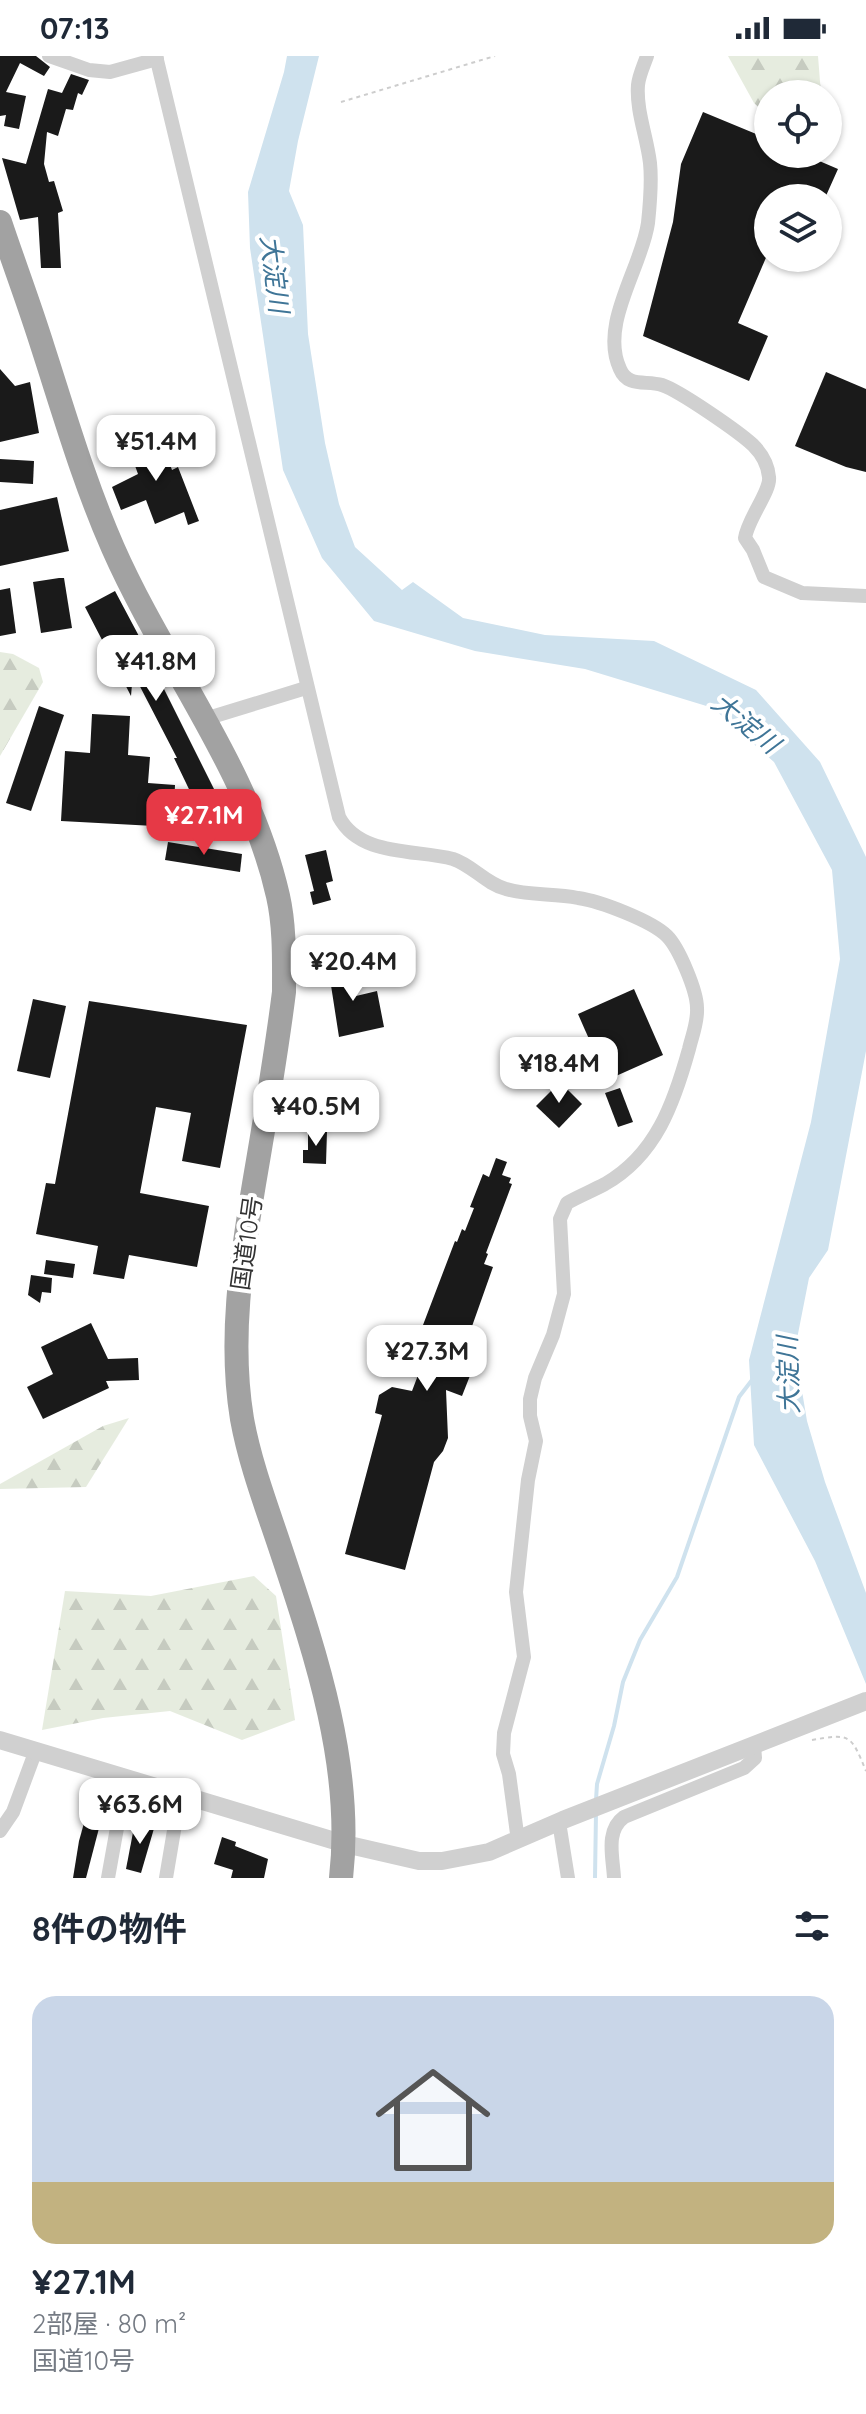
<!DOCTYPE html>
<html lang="ja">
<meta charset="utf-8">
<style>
body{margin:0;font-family:Quicksand,"Noto Sans JP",sans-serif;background:#f6f6f7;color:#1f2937;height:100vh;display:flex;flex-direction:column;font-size:30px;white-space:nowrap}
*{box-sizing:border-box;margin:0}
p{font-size:26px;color:#747a83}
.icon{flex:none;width:44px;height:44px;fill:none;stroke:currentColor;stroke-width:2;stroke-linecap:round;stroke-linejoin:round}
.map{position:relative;height:1822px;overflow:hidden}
.side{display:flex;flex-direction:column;background:#fff;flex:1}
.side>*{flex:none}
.fabs{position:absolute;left:754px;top:24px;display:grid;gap:16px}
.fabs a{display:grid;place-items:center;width:88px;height:88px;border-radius:50%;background:#fff;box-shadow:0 2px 6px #0004;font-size:40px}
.price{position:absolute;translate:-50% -68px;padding:0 18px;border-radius:16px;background:#fff;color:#222;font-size:26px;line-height:52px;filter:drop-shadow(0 2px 4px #0008)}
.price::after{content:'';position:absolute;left:50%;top:48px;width:24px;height:18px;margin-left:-12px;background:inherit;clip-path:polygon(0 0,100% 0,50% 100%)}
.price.active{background:#e63946;color:#fff}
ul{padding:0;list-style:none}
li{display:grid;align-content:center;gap:16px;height:424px;padding:0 32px}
li span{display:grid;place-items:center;height:248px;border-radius:24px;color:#555}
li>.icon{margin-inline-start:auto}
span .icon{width:144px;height:144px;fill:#fffc;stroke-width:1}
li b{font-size:34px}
h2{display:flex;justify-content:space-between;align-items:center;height:96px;padding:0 32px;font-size:34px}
.status{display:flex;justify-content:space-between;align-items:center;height:56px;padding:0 40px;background:#fff;direction:ltr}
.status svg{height:22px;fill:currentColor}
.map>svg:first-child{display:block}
.forest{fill:url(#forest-firs)}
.water{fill:#cfe2ee}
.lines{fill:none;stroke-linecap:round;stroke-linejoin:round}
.stream{stroke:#cfe2ee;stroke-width:4}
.building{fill:#1a1a1a}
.path{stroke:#cdcdcd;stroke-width:2;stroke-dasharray:4 4;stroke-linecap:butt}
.minor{stroke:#d0d0d0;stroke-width:14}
.tertiary{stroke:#d0d0d0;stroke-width:18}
.trunk{stroke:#a2a2a2;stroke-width:24}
.labels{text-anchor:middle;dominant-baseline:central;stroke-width:8;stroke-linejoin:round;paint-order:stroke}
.street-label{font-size:24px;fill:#333;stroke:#fff}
.water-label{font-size:26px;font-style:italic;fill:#3f7597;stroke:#fff}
</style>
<div class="status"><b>07:13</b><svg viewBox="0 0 49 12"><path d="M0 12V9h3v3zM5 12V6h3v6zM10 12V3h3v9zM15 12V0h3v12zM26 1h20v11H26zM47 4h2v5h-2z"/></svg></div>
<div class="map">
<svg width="866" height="1822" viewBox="0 0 866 1822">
<defs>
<pattern id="forest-firs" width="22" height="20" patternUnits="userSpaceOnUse" patternTransform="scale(2)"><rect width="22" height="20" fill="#e6ecdf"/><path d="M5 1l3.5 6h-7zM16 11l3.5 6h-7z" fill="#c6cbc0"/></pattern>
</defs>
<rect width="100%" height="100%" fill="#fff"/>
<g class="forest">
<path d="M728,0H818L821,38H768V60L754,47Z"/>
<path d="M0,596L13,598L39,612L43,626L0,700Z"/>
<path d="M129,1362L86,1431L0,1433V1428L103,1370Z"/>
<path d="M254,1520L276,1540L295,1664L242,1684L170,1655L103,1662L42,1674L65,1535L151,1540Z"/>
</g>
<path class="water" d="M287,0H319L298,85L289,135L303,169L308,278L325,387L339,448L355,491L402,534L413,526L463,562L545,579L654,585L756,634L820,706L866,801V995L828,1194L809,1222L795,1293L807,1365L825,1426L866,1537V1628L815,1505L754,1389L749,1304L811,1066L840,903L832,814L774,706L713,652L585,613L475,595L374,565L322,502L283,414L250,192L248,136L284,16Z"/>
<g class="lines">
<g class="stream">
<path d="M596,1744L597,1728L614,1670L623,1626L640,1584L677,1521L739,1341L752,1324"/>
<path d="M595,1822L596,1756"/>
</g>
</g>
<g class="building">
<path d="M0,0H36L50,11L44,20L20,7L6,36L26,40L19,73L4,70L6,59L0,60Z"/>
<path d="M71,18L89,24L82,39L78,37L73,54L66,53L58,80L47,76L44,108L49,126L54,125L63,155L58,157L61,212H41L38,161L20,164L2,102L26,108L48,33L62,37Z"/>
<path d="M703,56L768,83V98H803L838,113L825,142H768V197L738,267L768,280L749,325L643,280L673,166L681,108Z"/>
<path d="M0,313L15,330L30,326L39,377L0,386Z"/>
<path d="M826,316L866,333V416L846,411L795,390Z"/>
<path d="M157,372L172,414L178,411L199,465L188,469L184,456L155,468L146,444L121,454L112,431L138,418L134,407L141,379Z"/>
<path d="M0,403L34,405L33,428L0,426Z"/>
<path d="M57,441L69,495L0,510V454Z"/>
<path d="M59,522H64L72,572L41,577L33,526Z"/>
<path d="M10,532L16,577L0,580V534Z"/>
<path d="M115,535L158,616L156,617L233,771L212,781L174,702H177L133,617L131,640L85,551Z"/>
<path d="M39,650L64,659L31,755L6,747Z"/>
<path d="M92,658L130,660L128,699L150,701L148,727L175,729L173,771L61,765L65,695L90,697Z"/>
<path d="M168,786L242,798L240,816L165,804Z"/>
<path d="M326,794L333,825L326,827L331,844L313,849L310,836L314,835L305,799Z"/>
<path d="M351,906L356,940L377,935L384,971L339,981L328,910Z"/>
<path d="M634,933L663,999L607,1024L578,958Z"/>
<path d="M33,943L66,950L50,1022L17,1015Z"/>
<path d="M89,945L247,969L220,1112L182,1105L191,1057L156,1051L140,1137L209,1150L197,1211L129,1199L124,1223L93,1218L98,1190L36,1178L46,1127L55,1128Z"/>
<path d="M560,1026L582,1048L559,1072L536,1050Z"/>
<path d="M620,1032L633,1066L618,1071L605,1037Z"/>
<path d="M308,1075H327L326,1108L303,1107V1094H308Z"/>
<path d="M496,1102L507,1106L502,1119L511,1122L509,1127L512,1128L486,1197L488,1198L484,1208L493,1211L459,1307L473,1312L462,1340L446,1334L448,1382L443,1395L434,1406L405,1514L345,1498L382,1359L375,1357L379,1339L392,1331L412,1335L423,1306L413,1303L417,1291L415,1290L455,1185L457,1186L462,1173L465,1175L474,1152L470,1151L483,1118L489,1121Z"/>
<path d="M46,1204L75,1208L73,1222L44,1218Z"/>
<path d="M31,1219L52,1222L51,1237L42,1236L40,1247L28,1239Z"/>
<path d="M91,1267L108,1303L138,1302L139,1324L106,1325L109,1332L43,1363L27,1331L53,1318L41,1291Z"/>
<path d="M89,1749L104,1753L86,1822H73L79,1785Z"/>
<path d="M135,1766L155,1769L141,1817L126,1813Z"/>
<path d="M222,1781L236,1786L235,1790L268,1803L264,1822H231L233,1814L214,1808Z"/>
</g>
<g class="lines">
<g class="path">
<path d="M341,46L495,0"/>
<path d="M812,1684C851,1677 851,1679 866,1715"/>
</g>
<g class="minor">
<path d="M49,0L89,14L110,16L157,3"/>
<path d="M156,0L339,761C360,801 416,793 453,803C472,809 486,828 506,833C529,840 554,837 578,842C600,845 652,865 667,880C679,892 697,935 697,952C698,966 692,980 689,993C674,1047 656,1099 605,1128C592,1135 579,1140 567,1147L560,1163L564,1238L553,1279L535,1322L530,1343V1360L536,1385L528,1424L516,1536L524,1601L504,1677L503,1698L509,1718L518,1785"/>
<path d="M647,0C644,9 639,19 638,29C636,55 647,81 650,107C652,126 650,148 648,167C642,211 599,268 620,313C628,332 646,324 662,329C680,335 739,376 753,389C762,398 768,409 769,421C771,435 748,462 745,482L753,494L764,521L802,537L866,540"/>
<path d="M205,663L306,632"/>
<path d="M559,1766L568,1822"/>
<path d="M0,1775L13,1756L36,1694"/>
<path d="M108,1822L126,1722"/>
<path d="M166,1822L180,1739"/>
<path d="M614,1822C613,1801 605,1775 624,1761L744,1712L755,1702L754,1689"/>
</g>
<path class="tertiary" d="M0,1684L345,1788L419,1805H442L489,1796L563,1764L866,1645"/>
<path class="trunk" d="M0,166C14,208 30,250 43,292C65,360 84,426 113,492C165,610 249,712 278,840C285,871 284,904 284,936C276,1000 265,1064 254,1128C241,1206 229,1284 242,1363C250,1407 266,1449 280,1491C315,1596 354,1710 341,1822"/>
</g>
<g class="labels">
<g class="street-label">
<text transform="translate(246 1187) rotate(-82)">国道10号</text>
</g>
<g class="water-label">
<text transform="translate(275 218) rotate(83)">大淀川</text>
<text transform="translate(746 667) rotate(39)">大淀川</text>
<text transform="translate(788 1319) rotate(-92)">大淀川</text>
</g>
</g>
</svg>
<div class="fabs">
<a><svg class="icon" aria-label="locate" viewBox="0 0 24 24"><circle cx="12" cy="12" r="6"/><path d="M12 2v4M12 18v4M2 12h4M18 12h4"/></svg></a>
<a><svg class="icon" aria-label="layers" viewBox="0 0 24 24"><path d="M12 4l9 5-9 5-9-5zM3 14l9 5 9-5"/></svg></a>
</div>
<b class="price" style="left:156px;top:427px">¥51.4M</b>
<b class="price" style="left:156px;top:647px">¥41.8M</b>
<b class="price active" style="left:204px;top:801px">¥27.1M</b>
<b class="price" style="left:353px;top:947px">¥20.4M</b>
<b class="price" style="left:559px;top:1049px">¥18.4M</b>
<b class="price" style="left:316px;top:1092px">¥40.5M</b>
<b class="price" style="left:427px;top:1337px">¥27.3M</b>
<b class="price" style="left:140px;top:1790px">¥63.6M</b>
</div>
<section class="side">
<h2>8件の物件<svg class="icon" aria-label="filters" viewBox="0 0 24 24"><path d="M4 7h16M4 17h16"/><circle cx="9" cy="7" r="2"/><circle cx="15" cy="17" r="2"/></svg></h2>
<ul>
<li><span style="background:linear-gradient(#c9d6e8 75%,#c2b280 0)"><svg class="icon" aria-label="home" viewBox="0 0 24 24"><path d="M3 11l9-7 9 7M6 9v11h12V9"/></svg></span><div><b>¥27.1M</b><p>2部屋 · 80 m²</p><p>国道10号</p></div></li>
</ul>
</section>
